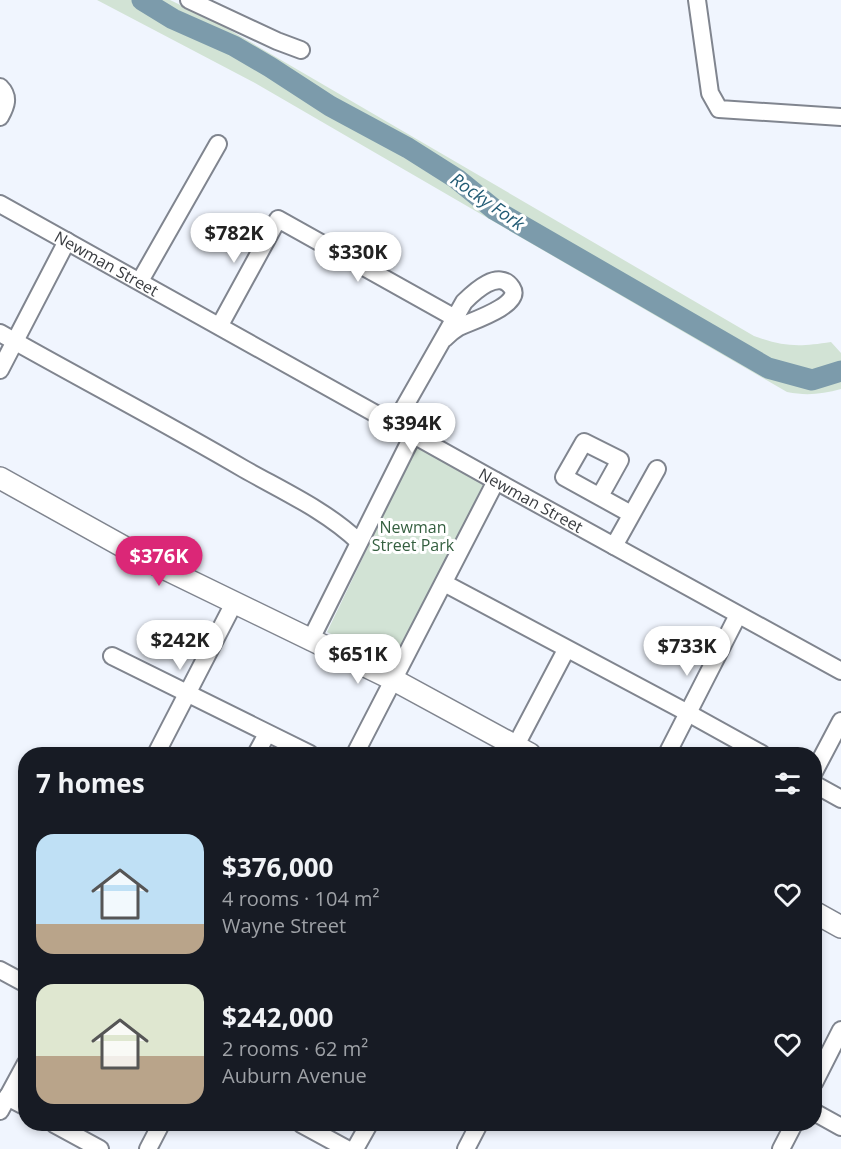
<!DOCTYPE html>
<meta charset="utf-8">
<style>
body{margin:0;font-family:"Open Sans",sans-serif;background:#20242c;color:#f1f3f6;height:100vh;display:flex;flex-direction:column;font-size:22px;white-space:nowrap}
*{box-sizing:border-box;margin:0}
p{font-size:20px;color:#9ea1a6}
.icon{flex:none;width:33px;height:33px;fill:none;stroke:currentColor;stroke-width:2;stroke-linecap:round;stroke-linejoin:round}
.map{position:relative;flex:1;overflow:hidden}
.panel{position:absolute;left:18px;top:747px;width:804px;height:384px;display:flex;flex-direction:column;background:#171b24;border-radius:24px;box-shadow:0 3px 9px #0003}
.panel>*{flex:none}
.price{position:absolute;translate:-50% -51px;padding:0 14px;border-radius:21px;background:#fff;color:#222;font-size:20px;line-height:39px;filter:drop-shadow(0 2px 3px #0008)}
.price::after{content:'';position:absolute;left:50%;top:36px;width:18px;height:14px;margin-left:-9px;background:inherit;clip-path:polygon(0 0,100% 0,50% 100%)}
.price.selected{background:#db2777;color:#fff}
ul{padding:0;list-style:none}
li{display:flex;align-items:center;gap:18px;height:150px;padding:0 18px}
li span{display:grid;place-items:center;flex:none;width:168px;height:120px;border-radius:18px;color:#555}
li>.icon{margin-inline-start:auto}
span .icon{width:72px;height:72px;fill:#fffc;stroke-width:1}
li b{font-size:26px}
h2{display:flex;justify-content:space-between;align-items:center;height:72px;padding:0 18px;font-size:26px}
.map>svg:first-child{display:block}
.green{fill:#d2e3d5}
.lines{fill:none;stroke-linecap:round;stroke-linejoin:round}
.river{stroke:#7c9bab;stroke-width:21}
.minor-casing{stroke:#80858f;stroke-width:20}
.major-casing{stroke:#80858f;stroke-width:24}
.minor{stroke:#fff;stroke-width:16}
.major{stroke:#fff;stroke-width:21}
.labels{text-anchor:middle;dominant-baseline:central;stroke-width:6;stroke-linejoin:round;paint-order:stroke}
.street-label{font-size:16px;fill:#393c40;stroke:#fff}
.park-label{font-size:16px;fill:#345f3f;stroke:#fff}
.water-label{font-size:18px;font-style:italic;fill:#235c75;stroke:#fff}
</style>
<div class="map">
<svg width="841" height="1149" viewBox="0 0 841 1149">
<rect width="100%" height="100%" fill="#f0f5fe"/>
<g class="green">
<path d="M97,0H170L216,22L754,336C784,347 799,347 831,342L841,353V389C822,394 807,396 787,392L255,83Z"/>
<path d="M416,446L484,483L393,665L327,632L368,547L377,520Z"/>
</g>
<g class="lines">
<path class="river" d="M142,0L173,19L234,46L270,67L330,106L408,148L457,179L495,210L768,368L812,380L841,371"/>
<defs>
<g id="minor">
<path d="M189,0L277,41L301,50"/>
<path d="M697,0L710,93L719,109L841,117"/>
<path d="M0,87C10,97 6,106 0,117"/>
<path id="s1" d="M0,204L496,481L841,671"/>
<path d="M140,281L218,144"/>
<path d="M220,325L278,219L455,318"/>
<path d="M0,333C81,379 164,422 244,469C283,491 327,511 359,542"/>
<path d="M0,370L67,241"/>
<path d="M394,425L464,302C474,292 499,268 512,288C523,305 469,322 459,327C454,330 449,334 444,339"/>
<path d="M600,496L620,460L584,442L564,477L631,514"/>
<path d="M614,546L657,469"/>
<path d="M444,583L688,713L762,754"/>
<path d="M310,641L413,435"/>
<path d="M112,656L310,754"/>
<path d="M515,747L566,650"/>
<path d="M156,754L234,603"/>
<path d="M256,754L267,734"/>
<path d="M355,754L496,481"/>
<path d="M667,754L738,615"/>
<path d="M814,772L841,721"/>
<path d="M814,784L841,799"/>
<path d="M0,970L26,984"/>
<path d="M814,1083L841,1030"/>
<path d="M7,1097L26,1107"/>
<path d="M0,1111L26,1063"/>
<path d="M814,1112L841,1127"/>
<path d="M54,1124L100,1149"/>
<path d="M301,1124L347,1149"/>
<path d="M148,1149L161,1124"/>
<path d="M355,1149L369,1124"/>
<path d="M466,1149L479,1124"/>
<path d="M781,1149L794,1124"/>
</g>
<g id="major">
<path d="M0,478L149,561L394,680L530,754"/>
<path d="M814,912L841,927"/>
</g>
</defs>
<use href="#minor" class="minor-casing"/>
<use href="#major" class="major-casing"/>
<use href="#minor" class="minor"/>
<use href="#major" class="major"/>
</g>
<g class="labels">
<g class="street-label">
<text stroke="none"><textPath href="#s1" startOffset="122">Newman Street</textPath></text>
<text stroke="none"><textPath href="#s1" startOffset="608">Newman Street</textPath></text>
</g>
<g class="park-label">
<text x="413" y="527">Newman<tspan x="413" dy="18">Street Park</tspan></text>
</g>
<g class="water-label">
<text transform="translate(488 201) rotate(35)">Rocky Fork</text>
</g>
</g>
</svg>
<b class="price" style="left:234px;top:264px">$782K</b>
<b class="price" style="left:358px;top:283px">$330K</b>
<b class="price" style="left:412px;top:454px">$394K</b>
<b class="price selected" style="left:159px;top:587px">$376K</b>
<b class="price" style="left:180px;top:671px">$242K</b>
<b class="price" style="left:687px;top:677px">$733K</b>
<b class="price" style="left:358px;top:685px">$651K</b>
<section class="panel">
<h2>7 homes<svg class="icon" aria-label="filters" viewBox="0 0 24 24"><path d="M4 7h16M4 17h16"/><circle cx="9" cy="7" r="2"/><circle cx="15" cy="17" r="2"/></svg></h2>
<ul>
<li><span style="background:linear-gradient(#bfe0f5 75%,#b9a48a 0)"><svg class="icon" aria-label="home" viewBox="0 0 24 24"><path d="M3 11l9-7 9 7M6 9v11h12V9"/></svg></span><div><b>$376,000</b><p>4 rooms · 104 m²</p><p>Wayne Street</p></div><svg class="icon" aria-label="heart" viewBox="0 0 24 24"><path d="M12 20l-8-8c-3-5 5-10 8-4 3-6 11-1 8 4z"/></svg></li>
<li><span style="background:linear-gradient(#dfe7d0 60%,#b9a48a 0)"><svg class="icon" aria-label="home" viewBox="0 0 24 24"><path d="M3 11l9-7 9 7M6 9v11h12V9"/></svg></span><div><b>$242,000</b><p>2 rooms · 62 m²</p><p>Auburn Avenue</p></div><svg class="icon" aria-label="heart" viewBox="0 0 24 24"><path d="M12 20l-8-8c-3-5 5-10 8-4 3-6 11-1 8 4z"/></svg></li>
</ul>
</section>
</div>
